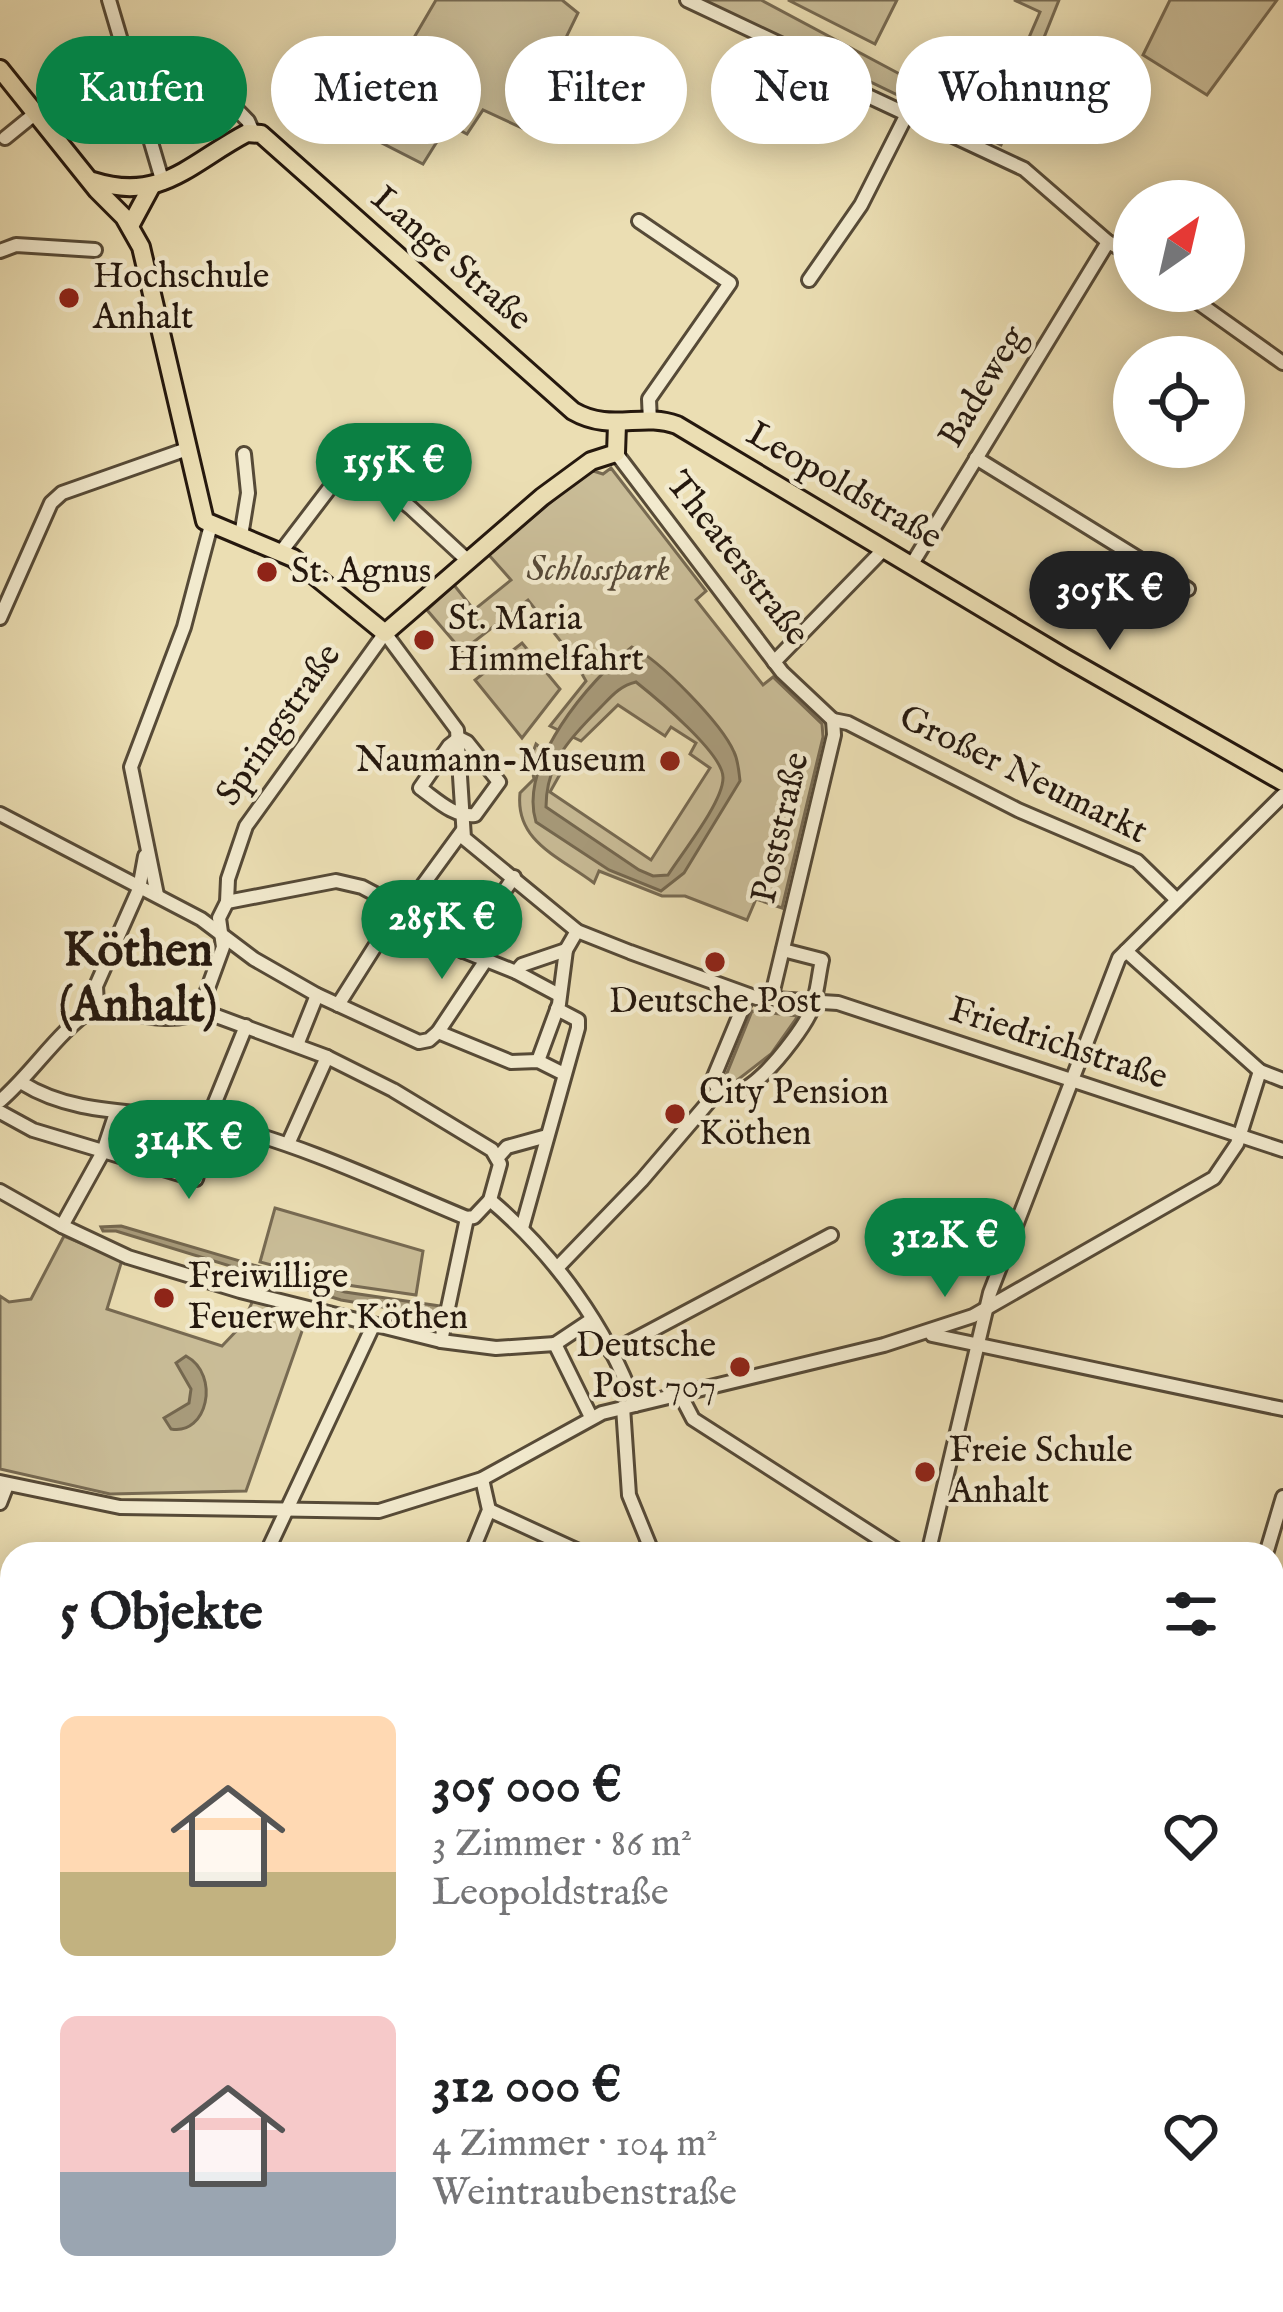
<!DOCTYPE html>
<html lang="de">
<meta charset="utf-8">
<style>
body{margin:0;font-family:"IM FELL English",serif;background:#f6f6f6;color:#202124;height:100vh;display:flex;flex-direction:column;font-size:45px;white-space:nowrap}
*{box-sizing:border-box;margin:0}
p{font-size:39px;color:#757577}
.icon{flex:none;width:66px;height:66px;fill:none;stroke:currentColor;stroke-width:2;stroke-linecap:round;stroke-linejoin:round}
.map{position:relative;flex:1;overflow:hidden}
.sheet{position:absolute;left:0px;top:1542px;width:1284px;height:771px;display:flex;flex-direction:column;background:#fff;border-radius:36px 36px 0 0;box-shadow:0 6px 30px #0003}
.sheet>*{flex:none}
.top-card{position:absolute;left:36px;top:36px;width:1212px;height:108px;display:flex;gap:24px}
.needle{width:78px;rotate:34deg}
.controls{position:absolute;left:1113px;top:180px;display:grid;gap:24px}
.controls a{display:grid;place-items:center;width:132px;height:132px;border-radius:50%;background:#fff;box-shadow:0 6px 30px #0003;font-size:60px}
.price{position:absolute;translate:-50% -102px;padding:0 27px;border-radius:42px;background:#0b8043;color:#fff;font-size:39px;line-height:78px;filter:drop-shadow(0 3px 6px #0008)}
.price::after{content:'';position:absolute;left:50%;top:72px;width:36px;height:27px;margin-left:-18px;background:inherit;clip-path:polygon(0 0,100% 0,50% 100%)}
.price.current{background:#222;color:#fff}
ul{padding:0;list-style:none}
li{display:flex;align-items:center;gap:36px;height:300px;padding:0 60px}
li span{display:grid;place-items:center;flex:none;width:336px;height:240px;border-radius:18px;color:#555}
li>.icon{margin-inline-start:auto}
span .icon{width:144px;height:144px;fill:#fffc;stroke-width:1}
li b{font-size:51px}
h2{display:flex;justify-content:space-between;align-items:center;height:144px;padding:0 60px;font-size:51px}
.pill{padding:0 42px;border-radius:54px;background:#fff;box-shadow:0 6px 30px #0003;font-size:42px;line-height:108px}
.pill.current{background:#0b8043;color:#fff}
.map>svg:first-child{display:block}
.green{fill:#c9bc97;stroke:#776a52;stroke-width:3}
.water{fill:#a89b7b;stroke:#74674f;stroke-width:3;fill-rule:evenodd}
.lines{fill:none;stroke-linecap:round;stroke-linejoin:round}
.minor-casing{stroke:#564a37;stroke-width:18}
.major-casing{stroke:#25180e;stroke-width:22}
.minor{stroke:#f2eace;stroke-width:12}
.major{stroke:#ebdeb3;stroke-width:16}
.poi-dot{fill:#8f2418;stroke:#f2eace;stroke-width:4.5}
.labels{text-anchor:middle;dominant-baseline:central;stroke-width:9;stroke-linejoin:round;paint-order:stroke}
.street-label{font-size:36px;fill:#25180e;stroke:#f2eace}
.poi-label{font-size:36px;fill:#25180e;stroke:#f2eace;text-anchor:start}
.park-label{font-size:36px;font-style:italic;fill:#564937;stroke:#f2eace}
.district-label{font-size:48px;font-weight:bold;fill:#25180e;stroke:#f2eace}
</style>
<div class="map">
<svg width="1283" height="2312" viewBox="0 0 1283 2312">
<rect width="100%" height="100%" fill="#ebdeb3"/>
<filter id="stains"><feTurbulence type="fractalNoise" baseFrequency=".00167" numOctaves="4"/><feColorMatrix values="0 0 0 0 .2 0 0 0 0 .09 0 0 0 0 .02 0 0 0 .5 -.17"/></filter>
<radialGradient id="worn" r=".72"><stop offset=".6" stop-color="#630" stop-opacity="0"/><stop offset="1" stop-color="#630" stop-opacity=".3"/></radialGradient>
<g class="green">
<path d="M436,0H562L578,13L522,128L483,110L467,134L448,124L423,164L382,143L405,101L384,89Z"/>
<path d="M701,0H761L909,79L995,116L1040,12L1014,0H1059L1001,145Z"/>
<path d="M788,0H897L875,44Z"/>
<path d="M1170,0H1277L1207,95L1143,55Z"/>
<path d="M611,468L706,591L696,600L763,685L773,677L822,724L823,737L782,908L756,899L747,920L685,896H662L599,871L594,883C558,856 515,841 520,793L534,779L530,760L536,744L564,767L550,792L651,860L710,768L690,754L696,743L671,727L665,736L618,705L581,741L550,726L586,681L570,653L528,600L462,651L427,610L454,585L474,610L511,580L488,554L590,470L603,474Z"/>
<path d="M522,643L560,689L522,738L475,680Z"/>
<path d="M752,1011L798,1016L771,1054L731,1085L725,1078Z"/>
<path d="M275,1208L423,1251L416,1295L347,1285L260,1262Z"/>
<path d="M64,1236L122,1260L107,1309L222,1346L242,1325L254,1298L308,1314L246,1491L110,1494L0,1469V1296L9,1302L31,1299Z"/>
</g>
<g class="water">
<path d="M632,647C659,659 722,724 734,752C738,760 739,771 740,781L684,873L661,891L609,870L536,822C518,764 589,680 632,647ZM636,682C656,698 724,754 723,778C723,802 682,853 668,875L653,876L639,870L546,807C546,763 570,738 599,709C611,697 619,686 636,682Z"/>
<path d="M121,1226L345,1292L440,1306L436,1316L341,1300L116,1231H103L101,1227Z"/>
<path d="M186,1356C221,1375 207,1436 171,1429L164,1418L189,1403L191,1389L176,1363Z"/>
</g>
<g class="lines">
<defs>
<g id="minor">
<path d="M109,0L163,183"/>
<path d="M687,0L814,60L840,83L1024,169L1108,242L1134,256"/>
<path d="M209,81L248,121L253,132"/>
<path d="M5,138L37,112"/>
<path d="M639,221L730,283L649,399L650,422"/>
<path d="M0,251L16,245L95,250"/>
<path d="M809,280L861,205L907,114"/>
<path d="M1182,291L1283,363"/>
<path d="M616,453L782,672L833,720"/>
<path d="M976,458L1188,589"/>
<path d="M241,536L248,493L244,454"/>
<path d="M281,552L351,460L411,508L466,559"/>
<path d="M912,564L1108,242"/>
<path d="M0,618L51,503L62,493L187,449"/>
<path d="M774,662L885,548"/>
<path d="M833,720L848,723L1018,810L1137,861L1177,900"/>
<path d="M459,738L467,742L499,782L475,815C453,817 437,800 420,788L449,746Z"/>
<path d="M0,814L201,919L254,959L317,995L419,1042L429,1040L438,1032L486,960"/>
<path d="M157,895L131,767L184,627L211,525"/>
<path d="M227,902L336,881L362,887L396,905L406,918L456,948L516,972L559,995"/>
<path d="M463,951L514,877"/>
<path d="M1126,951L1260,1071"/>
<path d="M516,972L522,965L566,950"/>
<path d="M748,995L713,1079C730,1130 798,1037 809,1015C817,1000 818,977 822,960L783,950"/>
<path d="M771,999L834,735L833,720"/>
<path d="M338,1005L386,929L409,904L463,830"/>
<path d="M97,1006C126,1011 174,1028 200,1010L223,947L219,918L227,902L228,879L246,826L385,633L457,730L464,838L577,931L630,952L757,998L838,1003L1283,1150"/>
<path d="M97,1006L96,986L139,889L145,856"/>
<path d="M200,1010L327,1057L393,1090L492,1150L500,1164L490,1200L474,1217L467,1218"/>
<path d="M438,1032L511,1062L538,1061L564,1074"/>
<path d="M297,1045L317,995"/>
<path d="M538,1061L559,1004L566,950L577,931"/>
<path d="M22,1083C81,1120 153,1108 218,1124C304,1145 385,1184 467,1218"/>
<path d="M0,1101C34,1072 58,1030 97,1006"/>
<path d="M0,1112L33,1130L196,1179L212,1122"/>
<path d="M207,1122L246,1026"/>
<path d="M288,1144L327,1057"/>
<path d="M499,1156L507,1147L547,1136"/>
<path d="M0,1191L62,1226L128,1257L240,1291L441,1341L496,1348L555,1344"/>
<path d="M490,1200C553,1253 607,1327 635,1405"/>
<path d="M62,1226L103,1152L116,1113"/>
<path d="M522,1228L578,1028V1020L557,1009"/>
<path d="M557,1268L642,1180L718,1091"/>
<path d="M932,1335L1283,1409"/>
<path d="M441,1341L467,1218"/>
<path d="M555,1344L591,1417"/>
<path d="M555,1344L591,1320"/>
<path d="M611,1352L831,1235"/>
<path d="M680,1394L693,1419L903,1554"/>
<path d="M623,1407L629,1495L653,1554"/>
<path d="M0,1482L120,1507L379,1511L482,1479L602,1413L884,1345L973,1316L1214,1178L1237,1144L1260,1071L1283,1080"/>
<path d="M0,1503L7,1485"/>
<path d="M489,1510L585,1554"/>
<path d="M266,1554L373,1326"/>
<path d="M471,1554L489,1510L482,1479"/>
<path d="M928,1554L990,1293L1119,958L1283,795"/>
<path d="M1266,1554L1283,1497"/>
<path d="M0,1612L12,1617"/>
<path d="M1272,1775L1283,1778"/>
<path d="M1272,1886L1283,1858"/>
<path d="M1272,1933L1283,1900"/>
<path d="M1272,1957L1283,1961"/>
<path d="M1272,2065L1283,2038"/>
<path d="M272,2301L293,2312"/>
<path d="M915,2301L919,2312"/>
<path d="M47,2312L54,2301"/>
<path d="M231,2312L237,2301"/>
<path d="M655,2312L662,2301"/>
</g>
<g id="major">
<path d="M0,69L97,190L124,217L141,247L205,521L293,558L385,633L542,497L591,461L616,453L617,424"/>
<path d="M93,181C162,203 191,162 247,133L261,134L573,411C611,433 641,412 677,425L1064,657L1283,782"/>
<path d="M130,226L151,187"/>
<path d="M0,1807L12,1812"/>
<path d="M743,2301L758,2312"/>
</g>
</defs>
<use href="#minor" class="minor-casing"/>
<use href="#major" class="major-casing"/>
<use href="#minor" class="minor"/>
<use href="#major" class="major"/>
</g>
<g class="poi-dot">
<circle cx="69" cy="298" r="12"/>
<circle cx="267" cy="572" r="12"/>
<circle cx="424" cy="640" r="12"/>
<circle cx="670" cy="761" r="12"/>
<circle cx="715" cy="962" r="12"/>
<circle cx="675" cy="1114" r="12"/>
<circle cx="164" cy="1298" r="12"/>
<circle cx="740" cy="1367" r="12"/>
<circle cx="925" cy="1472" r="12"/>
</g>
<g class="labels">
<g class="street-label">
<text transform="translate(451 259) rotate(41)">Lange Straße</text>
<text transform="translate(983 387) rotate(-59)">Badeweg</text>
<text transform="translate(844 486) rotate(30)">Leopoldstraße</text>
<text transform="translate(737 559) rotate(52)">Theaterstraße</text>
<text transform="translate(279 725) rotate(-55)">Springstraße</text>
<text transform="translate(1023 775) rotate(26)">Großer Neumarkt</text>
<text transform="translate(781 828) rotate(-77)">Poststraße</text>
<text transform="translate(1058 1044) rotate(18)">Friedrichstraße</text>
</g>
<g class="poi-label">
<text x="93" y="277">Hochschule<tspan x="93" dy="41">Anhalt</tspan></text>
<text x="291" y="572">St. Agnus</text>
<text x="448" y="619">St. Maria<tspan x="448" dy="41">Himmelfahrt</tspan></text>
<text x="646" y="761" text-anchor="end">Naumann-Museum</text>
<text x="715" y="1002" text-anchor="middle">Deutsche Post</text>
<text x="699" y="1093">City Pension<tspan x="699" dy="41">Köthen</tspan></text>
<text x="188" y="1277">Freiwillige<tspan x="188" dy="41">Feuerwehr Köthen</tspan></text>
<text x="716" y="1346" text-anchor="end">Deutsche<tspan x="716" dy="41">Post 707</tspan></text>
<text x="949" y="1451">Freie Schule<tspan x="949" dy="41">Anhalt</tspan></text>
</g>
<g class="park-label">
<text x="598" y="570">Schlosspark</text>
</g>
<g class="district-label">
<text x="138" y="952">Köthen<tspan x="138" dy="55">(Anhalt)</tspan></text>
</g>
</g>
<rect width="100%" height="100%" filter="url(#stains)"/>
<rect width="100%" height="100%" fill="url(#worn)"/>
</svg>
<div class="controls">
<a><svg class="needle" viewBox="-14 -14 28 28"><path d="M0-13l5 13h-10z" fill="#e53935"/><path d="M0 13l5-13h-10z" fill="#757577"/></svg></a>
<a><svg class="icon" aria-label="locate" viewBox="0 0 24 24"><circle cx="12" cy="12" r="6"/><path d="M12 2v4M12 18v4M2 12h4M18 12h4"/></svg></a>
</div>
<b class="price" style="left:394px;top:525px">155K €</b>
<b class="price current" style="left:1110px;top:653px">305K €</b>
<b class="price" style="left:442px;top:982px">285K €</b>
<b class="price" style="left:189px;top:1202px">314K €</b>
<b class="price" style="left:945px;top:1300px">312K €</b>
<div class="top-card">
<a class="pill current">Kaufen</a>
<a class="pill">Mieten</a>
<a class="pill">Filter</a>
<a class="pill">Neu</a>
<a class="pill">Wohnung</a>
</div>
<section class="sheet">
<h2>5 Objekte<svg class="icon" aria-label="filters" viewBox="0 0 24 24"><path d="M4 7h16M4 17h16"/><circle cx="9" cy="7" r="2"/><circle cx="15" cy="17" r="2"/></svg></h2>
<ul>
<li><span style="background:linear-gradient(#ffd9b3 65%,#c2b280 0)"><svg class="icon" aria-label="home" viewBox="0 0 24 24"><path d="M3 11l9-7 9 7M6 9v11h12V9"/></svg></span><div><b>305 000 €</b><p>3 Zimmer · 86 m²</p><p>Leopoldstraße</p></div><svg class="icon" aria-label="heart" viewBox="0 0 24 24"><path d="M12 20l-8-8c-3-5 5-10 8-4 3-6 11-1 8 4z"/></svg></li>
<li><span style="background:linear-gradient(#f6c9c9 65%,#9aa5b1 0)"><svg class="icon" aria-label="home" viewBox="0 0 24 24"><path d="M3 11l9-7 9 7M6 9v11h12V9"/></svg></span><div><b>312 000 €</b><p>4 Zimmer · 104 m²</p><p>Weintraubenstraße</p></div><svg class="icon" aria-label="heart" viewBox="0 0 24 24"><path d="M12 20l-8-8c-3-5 5-10 8-4 3-6 11-1 8 4z"/></svg></li>
</ul>
</section>
</div>
